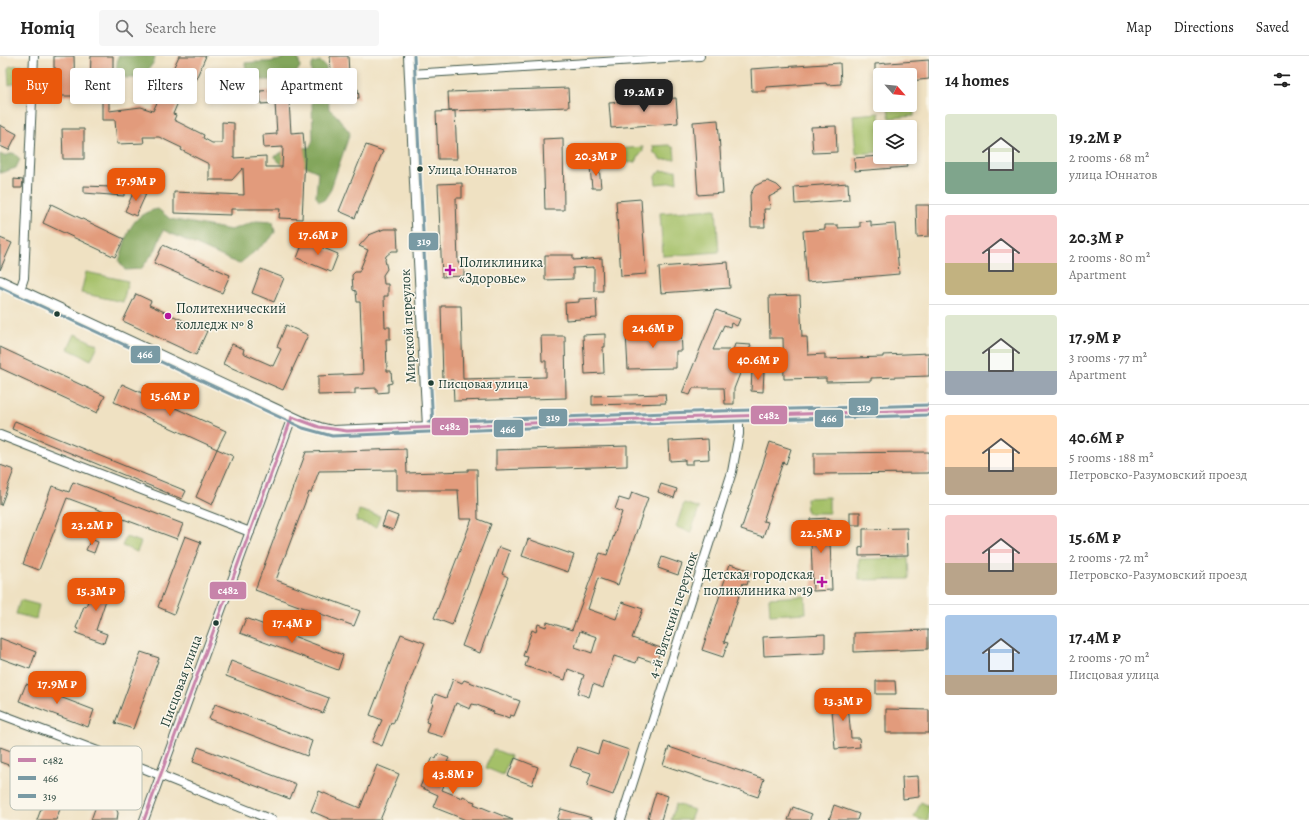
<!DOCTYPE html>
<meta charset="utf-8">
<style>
body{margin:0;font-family:Alegreya,serif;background:#f6f6f6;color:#222;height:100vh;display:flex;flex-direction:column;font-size:15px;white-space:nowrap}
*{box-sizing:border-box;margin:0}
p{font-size:13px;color:#767676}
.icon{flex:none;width:22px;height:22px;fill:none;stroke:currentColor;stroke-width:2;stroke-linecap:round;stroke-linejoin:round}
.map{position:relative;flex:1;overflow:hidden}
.side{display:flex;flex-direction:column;background:#fff;width:380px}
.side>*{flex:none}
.guide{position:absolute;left:12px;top:12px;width:380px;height:36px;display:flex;gap:8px}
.needle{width:26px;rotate:117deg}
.buttons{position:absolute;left:873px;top:12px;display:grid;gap:8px}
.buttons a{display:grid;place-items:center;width:44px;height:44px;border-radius:4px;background:#fff;box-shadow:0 2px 6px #0003;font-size:20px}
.price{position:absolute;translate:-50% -34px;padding:0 9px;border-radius:8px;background:#ea580c;color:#fff;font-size:13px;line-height:26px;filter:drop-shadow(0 1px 2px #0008)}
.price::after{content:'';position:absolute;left:50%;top:24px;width:12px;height:9px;margin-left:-6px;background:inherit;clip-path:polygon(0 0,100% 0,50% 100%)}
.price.current{background:#222;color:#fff}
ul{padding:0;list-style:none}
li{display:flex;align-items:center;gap:12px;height:100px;padding:0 16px}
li+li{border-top:1px solid #e0e0e0}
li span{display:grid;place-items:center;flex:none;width:112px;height:80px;border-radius:4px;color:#555}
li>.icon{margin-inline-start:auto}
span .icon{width:48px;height:48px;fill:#fffc;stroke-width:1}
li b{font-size:17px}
h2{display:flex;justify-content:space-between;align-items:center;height:48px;padding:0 16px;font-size:17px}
.chip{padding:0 14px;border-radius:4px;background:#fff;box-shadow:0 2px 6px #0003;font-size:14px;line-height:36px}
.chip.current{background:#ea580c;color:#fff}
header{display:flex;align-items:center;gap:24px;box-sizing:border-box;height:56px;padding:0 20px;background:#fff;border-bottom:1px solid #e0e0e0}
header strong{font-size:19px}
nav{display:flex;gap:22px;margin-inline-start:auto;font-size:14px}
.search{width:280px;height:36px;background:#f6f6f6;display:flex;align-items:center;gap:10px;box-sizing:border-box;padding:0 14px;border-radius:4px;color:#767676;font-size:15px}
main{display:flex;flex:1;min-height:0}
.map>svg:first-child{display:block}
.green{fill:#a4c067;stroke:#627e4e}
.forest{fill:#83a65c;stroke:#517248}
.building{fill:#e29b7c;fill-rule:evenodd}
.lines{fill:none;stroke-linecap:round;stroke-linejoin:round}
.minor-casing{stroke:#3e5649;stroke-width:10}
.tertiary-casing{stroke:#3e5649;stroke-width:12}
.minor{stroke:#fff;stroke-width:8}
.tertiary{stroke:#fff;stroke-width:10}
.bus-1-casing{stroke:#fbf7ec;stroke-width:6}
.bus-2-casing{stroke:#fbf7ec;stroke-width:6}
.bus-3-casing{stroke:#fbf7ec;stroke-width:6}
.bus-1{stroke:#c783aa;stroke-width:3}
.bus-2{stroke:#799aa4;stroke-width:3}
.bus-3{stroke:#799aa4;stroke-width:3}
.bus-dot{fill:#1f3d34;stroke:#fbf7ec;stroke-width:1.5}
.poi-dot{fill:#b5179e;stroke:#fbf7ec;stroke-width:1.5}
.labels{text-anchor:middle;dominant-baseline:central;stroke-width:3;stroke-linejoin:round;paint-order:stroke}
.bus-label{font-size:13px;fill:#1f3d34;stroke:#fbf7ec;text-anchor:start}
.poi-label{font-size:14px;fill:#1f3d34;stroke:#fbf7ec;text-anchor:start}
.street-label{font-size:14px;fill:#1f3d34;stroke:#fbf7ec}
.key{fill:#fbf7ec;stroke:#b9bfb5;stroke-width:1}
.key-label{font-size:11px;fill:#1f3d34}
.line-badge{stroke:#fbf7ec;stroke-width:1.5}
.badge-label{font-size:11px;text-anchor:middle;font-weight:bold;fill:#fff}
</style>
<header>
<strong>Homiq</strong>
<div class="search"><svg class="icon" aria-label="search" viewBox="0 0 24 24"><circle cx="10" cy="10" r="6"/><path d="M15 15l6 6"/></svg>Search here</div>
<nav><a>Map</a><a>Directions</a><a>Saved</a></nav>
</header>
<main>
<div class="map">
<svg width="929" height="764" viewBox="0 0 929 764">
<rect width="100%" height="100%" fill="#fbf7ec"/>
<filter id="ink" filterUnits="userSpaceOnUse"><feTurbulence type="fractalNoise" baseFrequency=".025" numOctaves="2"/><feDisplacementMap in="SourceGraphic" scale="8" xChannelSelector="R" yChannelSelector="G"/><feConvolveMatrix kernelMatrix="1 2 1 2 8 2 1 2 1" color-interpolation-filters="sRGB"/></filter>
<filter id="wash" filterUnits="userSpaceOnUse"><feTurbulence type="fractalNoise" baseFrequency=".012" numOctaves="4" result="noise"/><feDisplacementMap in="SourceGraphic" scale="16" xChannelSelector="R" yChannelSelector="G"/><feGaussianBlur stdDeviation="0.9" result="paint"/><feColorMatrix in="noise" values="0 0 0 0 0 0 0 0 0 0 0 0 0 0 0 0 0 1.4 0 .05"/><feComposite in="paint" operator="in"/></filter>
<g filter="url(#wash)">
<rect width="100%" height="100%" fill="#efe1c2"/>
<g class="green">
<path d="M29,9L28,22L9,29L8,12L10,10Z"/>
<path d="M910,46H913L914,60L889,62L888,49H910Z"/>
<path d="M879,57L880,96L856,98L853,59Z"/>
<path d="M669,89L674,92L675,103L661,104L658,100L654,97L653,90Z"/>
<path d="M643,91V95L639,100L636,106L627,107L623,100L618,97L617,93Z"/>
<path d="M676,114L677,126L656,128L655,120L660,115Z"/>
<path d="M716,153L719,196L663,200L660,157Z"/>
<path d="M86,216L128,225L123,246L81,237Z"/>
<path d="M75,278L98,289L91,304L68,293Z"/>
<path d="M829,441V457H807L806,442Z"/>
<path d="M684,447L699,452L691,476L676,471Z"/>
<path d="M359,454L380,460L376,471L356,465Z"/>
<path d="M126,481L141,486L137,496L122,490Z"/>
<path d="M908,502L909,523L859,524V503Z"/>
<path d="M805,540L806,557L770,559L769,542Z"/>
<path d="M20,544L39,549L36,563L16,558Z"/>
<path d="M493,693L511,700L503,719L486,712Z"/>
<path d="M921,746L929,750L928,764H922L914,761Z"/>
<path d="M676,748L694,754L690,764H671Z"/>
</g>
<g class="forest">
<path d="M118,0H155L154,6L142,22H126L116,16Z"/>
<path d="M286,0H298L300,11L294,20L286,23L285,24H256L246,15L245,7C256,5 280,8 286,0Z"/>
<path d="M320,5L326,11L329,53L337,60L350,77L330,135L324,144L319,145L316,140L318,116L305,110L281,108L274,101L282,96L310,91L313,84L311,11L313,7Z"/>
<path d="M14,97L20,103L16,112L0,117V98L4,100Z"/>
<path d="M158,153L170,163L231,174L256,165L273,166L275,176L270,183L239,208L163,174L156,193L141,213L125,214L119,205C127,181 129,158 158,153Z"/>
</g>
<g id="blocks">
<g class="building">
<path d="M54,0H74L75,40H56V12H54Z"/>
<path d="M91,0H113V27H109V55L141,51L153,55L179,0H206L191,34L187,32L181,45L179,44L173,58L176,59L174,64L204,79L203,82L212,87H222V66L234,67V102L266,100V111H282L283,91L264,92L263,79L277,78L275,47L261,48L260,35L300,32L301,45H289L291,77L303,76L305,100L302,163L279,162L280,153H231V159L174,157V136L244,139L243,112L232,124H209V108L181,94L182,92L159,81H143L144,87L117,88L115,64H102V27H90Z"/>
<path d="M330,0H348L350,34L358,33L359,42L333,44Z"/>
<path d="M929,4V23L910,25V19H875V8Z"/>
<path d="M840,7L841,28L827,29L826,27L766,31V35H752L751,13Z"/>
<path d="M568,32L569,51L449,55L448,36Z"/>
<path d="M676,42L678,67L611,72L609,47Z"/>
<path d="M455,55L457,103H438L436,56Z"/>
<path d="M718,64L723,137L698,139L693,66Z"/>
<path d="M0,69L17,78L9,94L0,90Z"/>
<path d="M836,70L837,96L813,97L811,71Z"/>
<path d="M62,73H84V103H63Z"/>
<path d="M563,82L564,154H545L543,83Z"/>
<path d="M366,89L383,95L355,162L339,155Z"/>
<path d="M880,100L906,101L907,111L855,115L854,102Z"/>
<path d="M599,110L601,132H592L590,111Z"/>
<path d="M111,119H124V140L84,137V130L111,131Z"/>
<path d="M14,123L23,124L22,132H14Z"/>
<path d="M768,125L777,129L782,134L769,141L770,153H764L765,171H751L750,139L755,130L763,126Z"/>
<path d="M462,127V142H456L458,207L464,206V220L442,221L438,128Z"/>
<path d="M848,127L849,144L795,148L794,131Z"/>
<path d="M135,133L146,138L136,160L125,155Z"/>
<path d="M641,143L646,218L621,220L616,145Z"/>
<path d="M51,148L124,183L115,201L43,167Z"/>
<path d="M916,149H929V180L917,181Z"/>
<path d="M871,165V170L895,168L899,218L807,226L803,175L825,173V169H838V172L860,171V166Z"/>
<path d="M384,173H397L398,195H392L386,200L385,204L387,213L383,219L384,228H388V240H384L385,271H390V283H386L387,315H391L392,327L388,328V336L377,337V332L355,333V338L318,339V320L363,318L360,246H357L356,235L353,234L352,219L355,216H359L368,194L359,190L369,179Z"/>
<path d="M0,182L12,187L0,214Z"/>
<path d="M304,184L338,198L331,216L297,202Z"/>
<path d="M163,189L230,219L222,237L154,207Z"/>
<path d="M545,199H573V204L602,202L603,235H594V211L573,212V223L545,224Z"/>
<path d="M728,206L730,232L661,237L659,211Z"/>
<path d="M261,213L284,222L274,246L252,237Z"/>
<path d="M136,238L151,245L149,249L207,275L196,299L123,265Z"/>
<path d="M800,239L802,281H807L808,299L825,298V303L883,301V299L929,297V320L871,322V325L826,326V322L784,323L783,282H770L769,240Z"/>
<path d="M596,242L597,262L566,264L565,247L579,246V243Z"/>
<path d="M441,250H461L463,323L546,321V305H542L541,280H565L566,342L454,345L453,324H443Z"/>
<path d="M716,254L740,263L737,270L731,267L730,271L724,269L713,294H733L735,288L751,289L734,333V348H725L724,332H693L690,339L682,337Z"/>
<path d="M286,269L308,279L283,334L223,308L232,288L244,293L243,297L273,310L281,293L277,291Z"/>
<path d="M681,274L682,295H676V312L628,313L626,277Z"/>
<path d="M605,278V291H603L604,317L585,318L583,279Z"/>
<path d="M0,291L105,340L97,357L0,312Z"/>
<path d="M752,314L764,315L763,336L751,335Z"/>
<path d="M122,328L226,375L217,393L114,346Z"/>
<path d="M665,338L666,347L592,349V340Z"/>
<path d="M15,365L186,435L182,443L12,373Z"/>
<path d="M708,383L709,403L693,404V408H685V404L670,405L669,385Z"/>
<path d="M770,386L791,393L786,408L783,406L763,465L768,466L763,481L741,474Z"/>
<path d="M627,390V410L496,414V394Z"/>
<path d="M217,393L233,400L212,449L196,441Z"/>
<path d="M406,393L407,417L468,415V413H477L478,463L491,468L452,569L434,562L472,463H460L458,434H397V414L319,415L311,437L309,436L276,524L360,555L354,570L255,534L306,396Z"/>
<path d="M929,396V417L814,418V397Z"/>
<path d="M0,409L14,414L1,449H0Z"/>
<path d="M73,426L183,468L177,483L67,442L39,514L23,508L52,430L69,436Z"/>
<path d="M661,428L677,433L674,442L658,436Z"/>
<path d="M632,436L648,442L618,529L598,522L588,553L616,563L622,546L643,553L632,582L661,592L656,607L638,601L636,607L614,600L603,632L593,628L589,641L578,637L584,619L568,613L565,624L525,610L528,601L523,600L532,574L536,576L538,568L546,571L547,566L572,574L600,497L607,499L622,456L615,453L619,442L629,445ZM580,575L597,581L592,597L575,591Z"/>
<path d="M387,456L398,460L393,474L382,470Z"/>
<rect x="850" y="456" width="10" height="13"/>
<path d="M829,462L832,534L813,535L810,463Z"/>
<path d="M907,472L908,499L859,500V492L863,491V473Z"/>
<path d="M185,480L201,486L174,558L158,551Z"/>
<path d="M91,483L98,486L94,497L86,494Z"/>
<path d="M528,483L574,499L568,516L522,500Z"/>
<path d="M499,491L510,495L502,518L508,521L480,597L462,590Z"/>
<path d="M662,501L682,508L678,519L658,512Z"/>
<path d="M730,508L751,515L747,529L743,527L724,586L728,587L723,601L702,594Z"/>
<path d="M94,526L122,536L119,545L107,541L96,574L107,578L104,587L76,577L78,573L76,572L84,550L86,551Z"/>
<path d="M246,562L343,599L338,614L240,577Z"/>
<path d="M928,574V593L854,596V577Z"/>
<path d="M401,578L425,587L393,668L391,667L382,690L372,686L382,664L370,659Z"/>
<path d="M825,578V597L764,600L763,581Z"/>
<path d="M0,582L36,596L30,613L0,602Z"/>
<path d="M141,596L159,602L133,673L115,667Z"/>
<path d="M231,605L329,642L323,657L226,620Z"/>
<path d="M453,623L462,627L464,624L520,645L514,660L510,659L509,662L504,660L503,661L493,658L494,656L477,649L472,648L470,653L456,647L443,681L426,676L429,667L426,666L433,647H432L435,638L446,642Z"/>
<path d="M876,625H895L896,638H876Z"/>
<path d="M26,628L94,654L88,671L19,645Z"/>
<path d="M857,638L858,647L848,648L851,682H859L860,691L835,693L831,640Z"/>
<path d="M215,648L312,685L307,700L209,663Z"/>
<path d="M886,653L929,654V677H886Z"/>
<path d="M602,685L629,694L613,739L587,730L591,717L570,710L577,691L598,698Z"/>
<path d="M0,691L22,699L17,712L0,706Z"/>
<path d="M198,691L296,728L290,743L193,706Z"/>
<path d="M669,691L764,723L758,741L663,709Z"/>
<path d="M438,698L449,702L447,706L451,707L449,712H451L442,734L462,742L463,740L469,743V744L475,746L474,748L513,764H466L433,751L438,739L420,731L433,701L436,703Z"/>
<path d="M515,702L538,711L532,729L508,720Z"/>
<path d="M377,709L399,718L380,764H332L311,755L319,735L360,752Z"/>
<path d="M49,718L61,722L58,731L67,734L56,764H37L47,737L42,735Z"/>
<path d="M918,720L919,741L903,743L902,721Z"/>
<path d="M656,736L668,740L661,764H654L648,762Z"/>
<path d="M98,744L113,749L116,752L118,757L117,764H91Z"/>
<path d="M834,749L859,758L857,764H829Z"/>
<path d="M793,751L812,758L809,764H788Z"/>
<path d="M561,753L592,762V764H557Z"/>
</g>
</g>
</g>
<g filter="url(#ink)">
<use href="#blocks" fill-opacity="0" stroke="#3e5649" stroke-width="1"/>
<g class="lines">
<defs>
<g id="minor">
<path d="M410,18L700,0"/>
<path d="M20,234L24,222L34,0"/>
<path d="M0,379L250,476"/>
<path d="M0,658L145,713L272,764"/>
<path d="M144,764L292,361"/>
<path d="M621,764L732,416L739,378V359"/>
</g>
<g id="tertiary">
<path d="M409,0L417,168L428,371"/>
<path d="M0,225L305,367L320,372L333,375L577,365L929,354"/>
</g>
</defs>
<use href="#minor" class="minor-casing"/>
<use href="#tertiary" class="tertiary-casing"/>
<use href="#minor" class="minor"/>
<use href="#tertiary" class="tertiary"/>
<defs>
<g id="bus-1">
<path d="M292,361L319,371L347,375L577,365L929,354"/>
<path d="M144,764L292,361"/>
</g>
<path id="bus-2" d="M0,231L303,372L332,380L577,370L929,359"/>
<g id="bus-3">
<path d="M414,0L433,371"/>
<path d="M428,366L719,355L929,349"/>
</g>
</defs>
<use href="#bus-1" class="bus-1-casing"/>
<use href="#bus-2" class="bus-2-casing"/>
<use href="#bus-3" class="bus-3-casing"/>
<use href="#bus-1" class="bus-1"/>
<use href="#bus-2" class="bus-2"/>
<use href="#bus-3" class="bus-3"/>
</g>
</g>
<g class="bus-dot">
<circle cx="420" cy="113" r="3.5"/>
<circle cx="57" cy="258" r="3.5"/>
<circle cx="431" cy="327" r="3.5"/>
<circle cx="216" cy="567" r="3.5"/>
</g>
<g class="poi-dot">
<path d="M448 208h4v4h4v4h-4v4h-4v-4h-4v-4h4z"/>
<circle cx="168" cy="260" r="4"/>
<path d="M820 520h4v4h4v4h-4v4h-4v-4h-4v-4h4z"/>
</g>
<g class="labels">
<g class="bus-label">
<text x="428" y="113">Улица Юннатов</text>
<text x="438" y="327">Писцовая улица</text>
</g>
<g class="poi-label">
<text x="459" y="206">Поликлиника<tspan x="459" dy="16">«Здоровье»</tspan></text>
<text x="176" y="252">Политехнический<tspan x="176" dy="16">колледж № 8</tspan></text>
<text x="813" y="518" text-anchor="end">Детская городская<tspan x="813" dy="16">поликлиника №19</tspan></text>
</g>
<g class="street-label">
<text transform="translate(408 270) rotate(-93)">Мирской переулок</text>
<text transform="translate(673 559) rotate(-72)">4-й Вятский переулок</text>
<text transform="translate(181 625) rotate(-70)">Писцовая улица</text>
</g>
</g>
<rect x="10" y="690" width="132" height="64" rx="6" class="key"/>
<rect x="18" y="702" width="18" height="4" fill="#c783aa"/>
<rect x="18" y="720" width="18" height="4" fill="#799aa4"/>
<rect x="18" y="738" width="18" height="4" fill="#799aa4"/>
<g class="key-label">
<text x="43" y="708">с482</text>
<text x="43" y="726">466</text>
<text x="43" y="744">319</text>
</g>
<g class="line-badge">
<rect x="408" y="176" width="31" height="19" rx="4" fill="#799aa4"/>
<rect x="130" y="289" width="31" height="19" rx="4" fill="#799aa4"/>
<rect x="848" y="341" width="31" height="19" rx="4" fill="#799aa4"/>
<rect x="750" y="349" width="38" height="20" rx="4" fill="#c783aa"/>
<rect x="538" y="352" width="30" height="19" rx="4" fill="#799aa4"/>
<rect x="814" y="353" width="30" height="19" rx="4" fill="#799aa4"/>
<rect x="431" y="361" width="38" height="19" rx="4" fill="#c783aa"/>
<rect x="493" y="363" width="31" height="19" rx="4" fill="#799aa4"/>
<rect x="209" y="525" width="38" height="19" rx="4" fill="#c783aa"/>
</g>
<g class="badge-label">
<text x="424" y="189">319</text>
<text x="145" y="302">466</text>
<text x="864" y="355">319</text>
<text x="769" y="363">с482</text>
<text x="553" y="365">319</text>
<text x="829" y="366">466</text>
<text x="450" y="374">с482</text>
<text x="508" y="377">466</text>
<text x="228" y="538">с482</text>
</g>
</svg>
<div class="buttons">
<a><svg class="needle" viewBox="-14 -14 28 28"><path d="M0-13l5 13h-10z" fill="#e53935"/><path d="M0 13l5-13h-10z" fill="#767676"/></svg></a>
<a><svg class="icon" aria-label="layers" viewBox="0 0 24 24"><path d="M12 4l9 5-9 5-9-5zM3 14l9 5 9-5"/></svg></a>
</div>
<b class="price current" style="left:644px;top:57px">19.2M ₽</b>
<b class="price" style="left:596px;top:121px">20.3M ₽</b>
<b class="price" style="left:136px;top:146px">17.9M ₽</b>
<b class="price" style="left:318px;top:200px">17.6M ₽</b>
<b class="price" style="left:653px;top:293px">24.6M ₽</b>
<b class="price" style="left:758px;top:325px">40.6M ₽</b>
<b class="price" style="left:170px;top:361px">15.6M ₽</b>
<b class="price" style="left:92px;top:490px">23.2M ₽</b>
<b class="price" style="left:821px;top:498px">22.5M ₽</b>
<b class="price" style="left:96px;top:556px">15.3M ₽</b>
<b class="price" style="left:292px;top:588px">17.4M ₽</b>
<b class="price" style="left:57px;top:649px">17.9M ₽</b>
<b class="price" style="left:843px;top:666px">13.3M ₽</b>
<b class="price" style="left:453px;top:739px">43.8M ₽</b>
<div class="guide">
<a class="chip current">Buy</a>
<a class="chip">Rent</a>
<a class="chip">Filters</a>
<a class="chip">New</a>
<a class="chip">Apartment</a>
</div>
</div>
<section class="side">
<h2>14 homes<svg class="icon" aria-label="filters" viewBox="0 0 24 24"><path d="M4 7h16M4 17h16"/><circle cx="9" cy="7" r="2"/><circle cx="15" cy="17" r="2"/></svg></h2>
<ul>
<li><span style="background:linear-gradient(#dfe7d0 60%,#7fa58c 0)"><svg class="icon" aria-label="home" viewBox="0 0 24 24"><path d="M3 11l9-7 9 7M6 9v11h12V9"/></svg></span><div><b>19.2M ₽</b><p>2 rooms · 68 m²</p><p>улица Юннатов</p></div></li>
<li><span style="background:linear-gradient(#f6c9c9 60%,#c2b280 0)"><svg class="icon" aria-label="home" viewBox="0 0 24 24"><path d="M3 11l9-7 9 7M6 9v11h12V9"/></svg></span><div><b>20.3M ₽</b><p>2 rooms · 80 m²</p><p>Apartment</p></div></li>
<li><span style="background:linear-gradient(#dfe7d0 70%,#9aa5b1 0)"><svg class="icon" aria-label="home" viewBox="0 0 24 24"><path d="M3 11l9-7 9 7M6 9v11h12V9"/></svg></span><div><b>17.9M ₽</b><p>3 rooms · 77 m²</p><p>Apartment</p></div></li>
<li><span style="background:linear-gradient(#ffd9b3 65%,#b9a48a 0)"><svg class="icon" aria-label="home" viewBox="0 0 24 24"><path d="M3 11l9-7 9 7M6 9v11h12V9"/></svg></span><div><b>40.6M ₽</b><p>5 rooms · 188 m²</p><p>Петровско-Разумовский проезд</p></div></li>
<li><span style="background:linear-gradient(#f6c9c9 60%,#b9a48a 0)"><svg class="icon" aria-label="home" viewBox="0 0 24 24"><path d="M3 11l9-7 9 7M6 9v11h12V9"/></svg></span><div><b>15.6M ₽</b><p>2 rooms · 72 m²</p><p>Петровско-Разумовский проезд</p></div></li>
<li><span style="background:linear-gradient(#a9c7e8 75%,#b9a48a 0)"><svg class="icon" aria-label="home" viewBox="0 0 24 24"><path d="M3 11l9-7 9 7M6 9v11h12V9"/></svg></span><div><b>17.4M ₽</b><p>2 rooms · 70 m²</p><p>Писцовая улица</p></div></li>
</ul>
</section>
</main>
